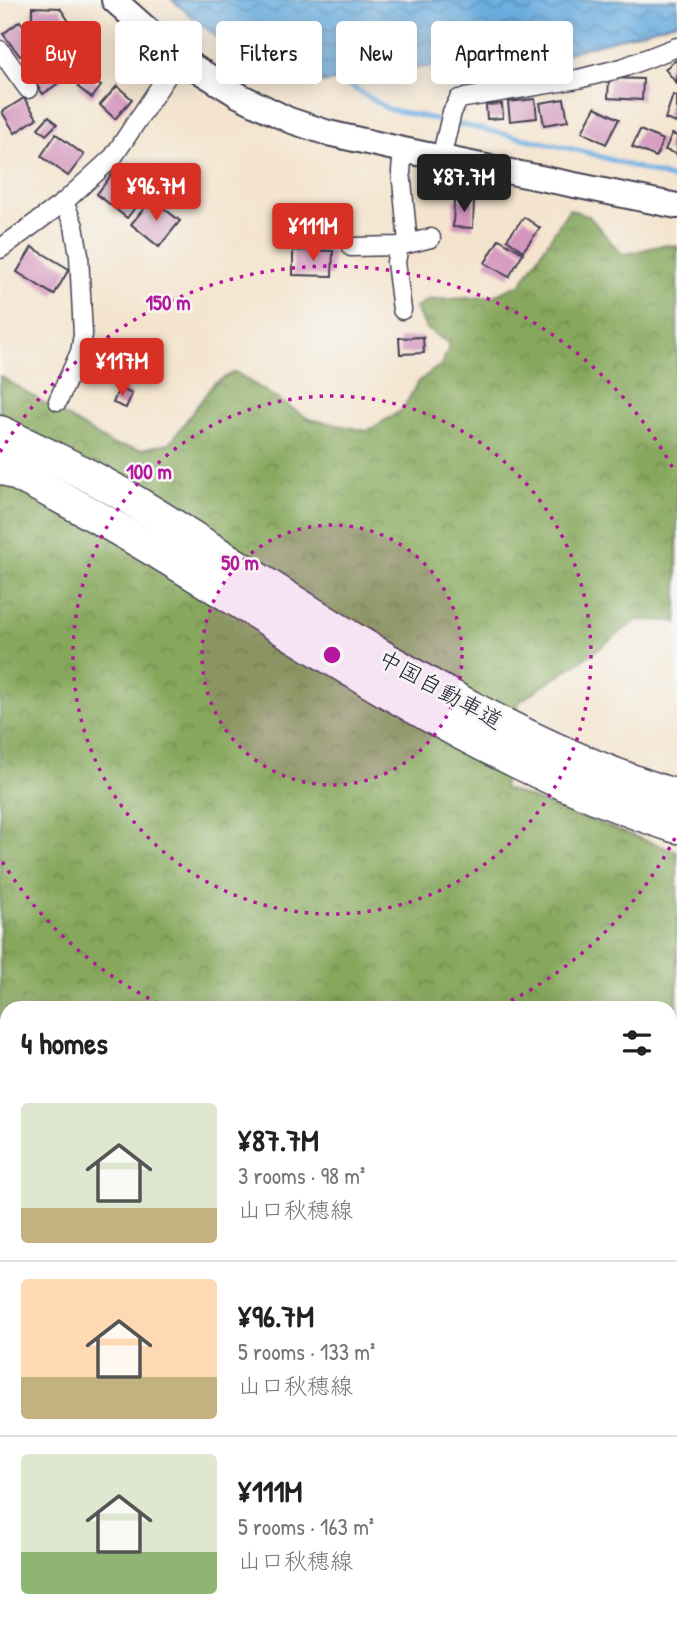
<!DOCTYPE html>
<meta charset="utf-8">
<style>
body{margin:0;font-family:"Patrick Hand","Klee One",sans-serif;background:#f6f6f6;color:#202124;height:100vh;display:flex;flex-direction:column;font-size:26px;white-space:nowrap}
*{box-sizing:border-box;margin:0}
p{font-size:23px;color:#757577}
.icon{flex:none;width:38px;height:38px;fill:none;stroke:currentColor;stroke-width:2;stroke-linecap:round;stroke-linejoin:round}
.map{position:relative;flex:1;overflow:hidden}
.panel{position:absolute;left:0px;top:1001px;width:677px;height:625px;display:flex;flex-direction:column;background:#fff;border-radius:21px 21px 0 0;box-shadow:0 4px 18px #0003}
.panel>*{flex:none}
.guide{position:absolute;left:21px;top:21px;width:635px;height:63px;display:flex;gap:14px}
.price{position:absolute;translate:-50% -60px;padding:0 16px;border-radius:7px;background:#d93025;color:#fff;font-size:23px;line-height:46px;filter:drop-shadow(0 2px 4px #0008)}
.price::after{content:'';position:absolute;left:50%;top:42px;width:21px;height:16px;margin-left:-10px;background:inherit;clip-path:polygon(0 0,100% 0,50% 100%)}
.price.selected{background:#222;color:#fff}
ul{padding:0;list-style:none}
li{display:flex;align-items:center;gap:21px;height:175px;padding:0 21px}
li+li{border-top:2px solid #e0e0e0}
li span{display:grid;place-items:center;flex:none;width:196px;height:140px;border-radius:7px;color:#555}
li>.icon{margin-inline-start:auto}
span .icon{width:84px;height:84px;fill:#fffc;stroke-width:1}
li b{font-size:30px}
h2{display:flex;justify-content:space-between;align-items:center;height:84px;padding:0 21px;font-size:30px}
.pill{padding:0 24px;border-radius:7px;background:#fff;box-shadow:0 4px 18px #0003;font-size:24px;line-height:63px}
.pill.selected{background:#d93025;color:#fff}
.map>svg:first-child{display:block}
.forest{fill:url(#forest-crowns);stroke:#54644c;stroke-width:2}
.water{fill:url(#water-waves);stroke:#48688e;stroke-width:2}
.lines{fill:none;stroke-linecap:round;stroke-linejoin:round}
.stream{stroke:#6dafe1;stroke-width:5}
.building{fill:#d496bd}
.street-casing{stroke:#423f51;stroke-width:21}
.secondary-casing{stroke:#423f51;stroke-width:28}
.highway-casing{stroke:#423f51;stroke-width:35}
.street{stroke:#fff;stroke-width:18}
.secondary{stroke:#fff;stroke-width:24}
.highway{stroke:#fff;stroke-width:32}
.ring{fill:none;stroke:#b5179e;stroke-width:3.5;stroke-dasharray:3.5 7}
.labels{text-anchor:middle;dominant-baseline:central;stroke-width:5;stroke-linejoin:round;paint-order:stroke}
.street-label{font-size:23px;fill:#22223b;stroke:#f6f6f2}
.centre{fill:#b5179e;stroke:#f6f6f2;stroke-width:3.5}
.ring-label{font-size:21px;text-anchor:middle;font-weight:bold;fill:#b5179e;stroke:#f6f6f2;stroke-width:5;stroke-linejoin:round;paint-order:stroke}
</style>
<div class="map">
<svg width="677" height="1625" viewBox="0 0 677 1625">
<defs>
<pattern id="forest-crowns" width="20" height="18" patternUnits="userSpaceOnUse" patternTransform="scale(1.75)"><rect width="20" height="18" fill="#86a75c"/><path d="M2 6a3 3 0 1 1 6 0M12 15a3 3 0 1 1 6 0" fill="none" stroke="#6d884d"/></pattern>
<pattern id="water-waves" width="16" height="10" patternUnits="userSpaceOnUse" patternTransform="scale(1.75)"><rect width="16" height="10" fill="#6dafe1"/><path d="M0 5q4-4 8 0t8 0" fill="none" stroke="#598eb8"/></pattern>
</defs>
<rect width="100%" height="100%" fill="#f6f6f2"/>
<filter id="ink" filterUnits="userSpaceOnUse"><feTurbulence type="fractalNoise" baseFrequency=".0143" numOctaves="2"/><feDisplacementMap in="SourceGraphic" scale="14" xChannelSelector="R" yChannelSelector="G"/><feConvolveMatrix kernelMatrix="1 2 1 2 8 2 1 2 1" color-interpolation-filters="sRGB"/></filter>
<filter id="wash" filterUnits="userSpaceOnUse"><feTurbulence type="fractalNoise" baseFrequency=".00686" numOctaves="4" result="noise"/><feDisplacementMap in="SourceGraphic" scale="28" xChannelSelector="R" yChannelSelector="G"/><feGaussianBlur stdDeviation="1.57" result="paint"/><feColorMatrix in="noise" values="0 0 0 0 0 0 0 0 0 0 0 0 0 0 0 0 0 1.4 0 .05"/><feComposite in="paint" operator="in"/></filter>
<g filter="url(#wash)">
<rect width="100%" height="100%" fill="#f4e4ce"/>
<path class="forest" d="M569,209L589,216L622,255L663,245L677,246V623L674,621L637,620L594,652L519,702L503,788L677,852V1528L670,1530V1008H7V1619H621L627,1625H0V376L113,445L142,449L170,443L214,383L235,372L309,419L367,431L402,410L419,381L442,364L450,344L427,329L415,308L427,300L491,297L521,284Z"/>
<path class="water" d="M172,0H677V22L554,57L490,67L437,65L322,83L229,47Z"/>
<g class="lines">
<g class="stream">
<path d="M334,76L388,109L582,151L677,180"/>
<path d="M670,1530L677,1529"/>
<path d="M617,1619V1625"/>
</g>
</g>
<g id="blocks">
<g class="building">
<path d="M32,7L60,8L76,32L71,40L39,38L32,18Z"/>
<path d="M20,21L37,44L20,56L3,34Z"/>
<path d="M676,60L677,62V84L665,69Z"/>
<path d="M55,67L64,79L43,94L34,81Z"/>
<path d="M87,75L101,86L92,98L78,87Z"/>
<path d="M609,78L643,79L642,100L608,98Z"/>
<path d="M117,86L132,99L115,119L100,105Z"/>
<path d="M673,95L677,96V123L665,119Z"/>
<path d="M24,98L37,118L15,133L2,112Z"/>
<path d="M535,99L537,118L510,121L508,102Z"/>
<path d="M564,99L568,121L544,125L540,103Z"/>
<path d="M502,104L503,118L487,119L486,105Z"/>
<path d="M595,107L619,119L606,144L582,132Z"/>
<path d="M49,116L57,124L46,135L38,128Z"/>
<path d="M640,130L663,140L656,157L632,147Z"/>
<path d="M56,134L84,155L68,176L41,156Z"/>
<path d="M672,134L677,136V154L665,150Z"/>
<path d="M116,169L146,193L127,218L97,194Z"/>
<path d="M152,199L180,221L159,247L131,224Z"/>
<path d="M454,200H474L473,228L453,227Z"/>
<path d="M524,217L540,228L523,251L507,239Z"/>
<path d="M499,239L523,253L509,277L485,263Z"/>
<path d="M32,247L69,269L54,295L17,272Z"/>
<path d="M293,250L333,251L332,276L293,275Z"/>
<path d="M423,337L424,353L400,354L399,338Z"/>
<path d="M116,344L139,355L127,383L104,372Z"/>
<path d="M119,388L132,394L126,408L113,403Z"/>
</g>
</g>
</g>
<g filter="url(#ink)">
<use href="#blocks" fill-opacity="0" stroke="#423f51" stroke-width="2"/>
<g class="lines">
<defs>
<g id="street">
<path d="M0,50L28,89"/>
<path d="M403,150L401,171L408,243"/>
<path d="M441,158L452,112L459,99L578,79L622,68L677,47"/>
<path d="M64,202L113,157L179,58"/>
<path d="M399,246L396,262L402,310"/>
<path d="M351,247L399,246L431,238"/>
<path d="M0,249L64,202L74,226L79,255L83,335L80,352L58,401"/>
</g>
<path id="secondary" d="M114,0L179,58L240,96L289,120L328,133L403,150L677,206"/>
<g id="highway">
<path d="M0,432C46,454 93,476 137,503C312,609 479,734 677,796"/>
<path d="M0,466C230,578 431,749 677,827"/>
</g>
</defs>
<use href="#street" class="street-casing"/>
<use href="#secondary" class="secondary-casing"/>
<use href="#highway" class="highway-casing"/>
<use href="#street" class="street"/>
<use href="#secondary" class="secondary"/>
<use href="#highway" class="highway"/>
</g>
</g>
<circle cx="332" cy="655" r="130" fill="#b5179e" fill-opacity=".12"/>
<g class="ring">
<circle cx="332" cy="655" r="130"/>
<circle cx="332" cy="655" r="259"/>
<path d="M675 838A389 389 0 0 1 496 1008M168 1008A389 389 0 0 1 0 858M0 452A389 389 0 0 1 675 472"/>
</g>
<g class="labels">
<g class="street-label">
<text transform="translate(441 689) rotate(29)">中国自動車道</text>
</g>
</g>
<circle cx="332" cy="655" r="10" class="centre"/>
<g class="ring-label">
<text x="168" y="310">150 m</text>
<text x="149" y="479">100 m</text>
<text x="240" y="570">50 m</text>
</g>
</svg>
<b class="price selected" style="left:464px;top:214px">¥87.7M</b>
<b class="price" style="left:156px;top:223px">¥96.7M</b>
<b class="price" style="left:313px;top:263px">¥111M</b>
<b class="price" style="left:122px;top:398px">¥117M</b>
<div class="guide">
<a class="pill selected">Buy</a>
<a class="pill">Rent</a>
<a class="pill">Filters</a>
<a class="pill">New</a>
<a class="pill">Apartment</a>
</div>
<section class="panel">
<h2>4 homes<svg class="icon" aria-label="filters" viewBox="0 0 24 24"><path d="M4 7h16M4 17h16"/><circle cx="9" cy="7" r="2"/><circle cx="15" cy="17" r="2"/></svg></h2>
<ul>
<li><span style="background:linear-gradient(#dfe7d0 75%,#c2b280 0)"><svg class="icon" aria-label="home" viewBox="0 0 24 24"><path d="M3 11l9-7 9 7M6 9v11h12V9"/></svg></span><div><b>¥87.7M</b><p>3 rooms · 98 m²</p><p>山口秋穂線</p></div></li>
<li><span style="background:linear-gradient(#ffd9b3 70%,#c2b280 0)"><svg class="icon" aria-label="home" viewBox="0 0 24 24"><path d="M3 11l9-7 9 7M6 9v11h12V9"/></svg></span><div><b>¥96.7M</b><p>5 rooms · 133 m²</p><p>山口秋穂線</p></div></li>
<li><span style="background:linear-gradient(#dfe7d0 70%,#8fb573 0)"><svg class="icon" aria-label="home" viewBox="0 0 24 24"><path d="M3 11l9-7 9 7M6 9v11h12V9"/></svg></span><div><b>¥111M</b><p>5 rooms · 163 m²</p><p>山口秋穂線</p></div></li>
</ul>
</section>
</div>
